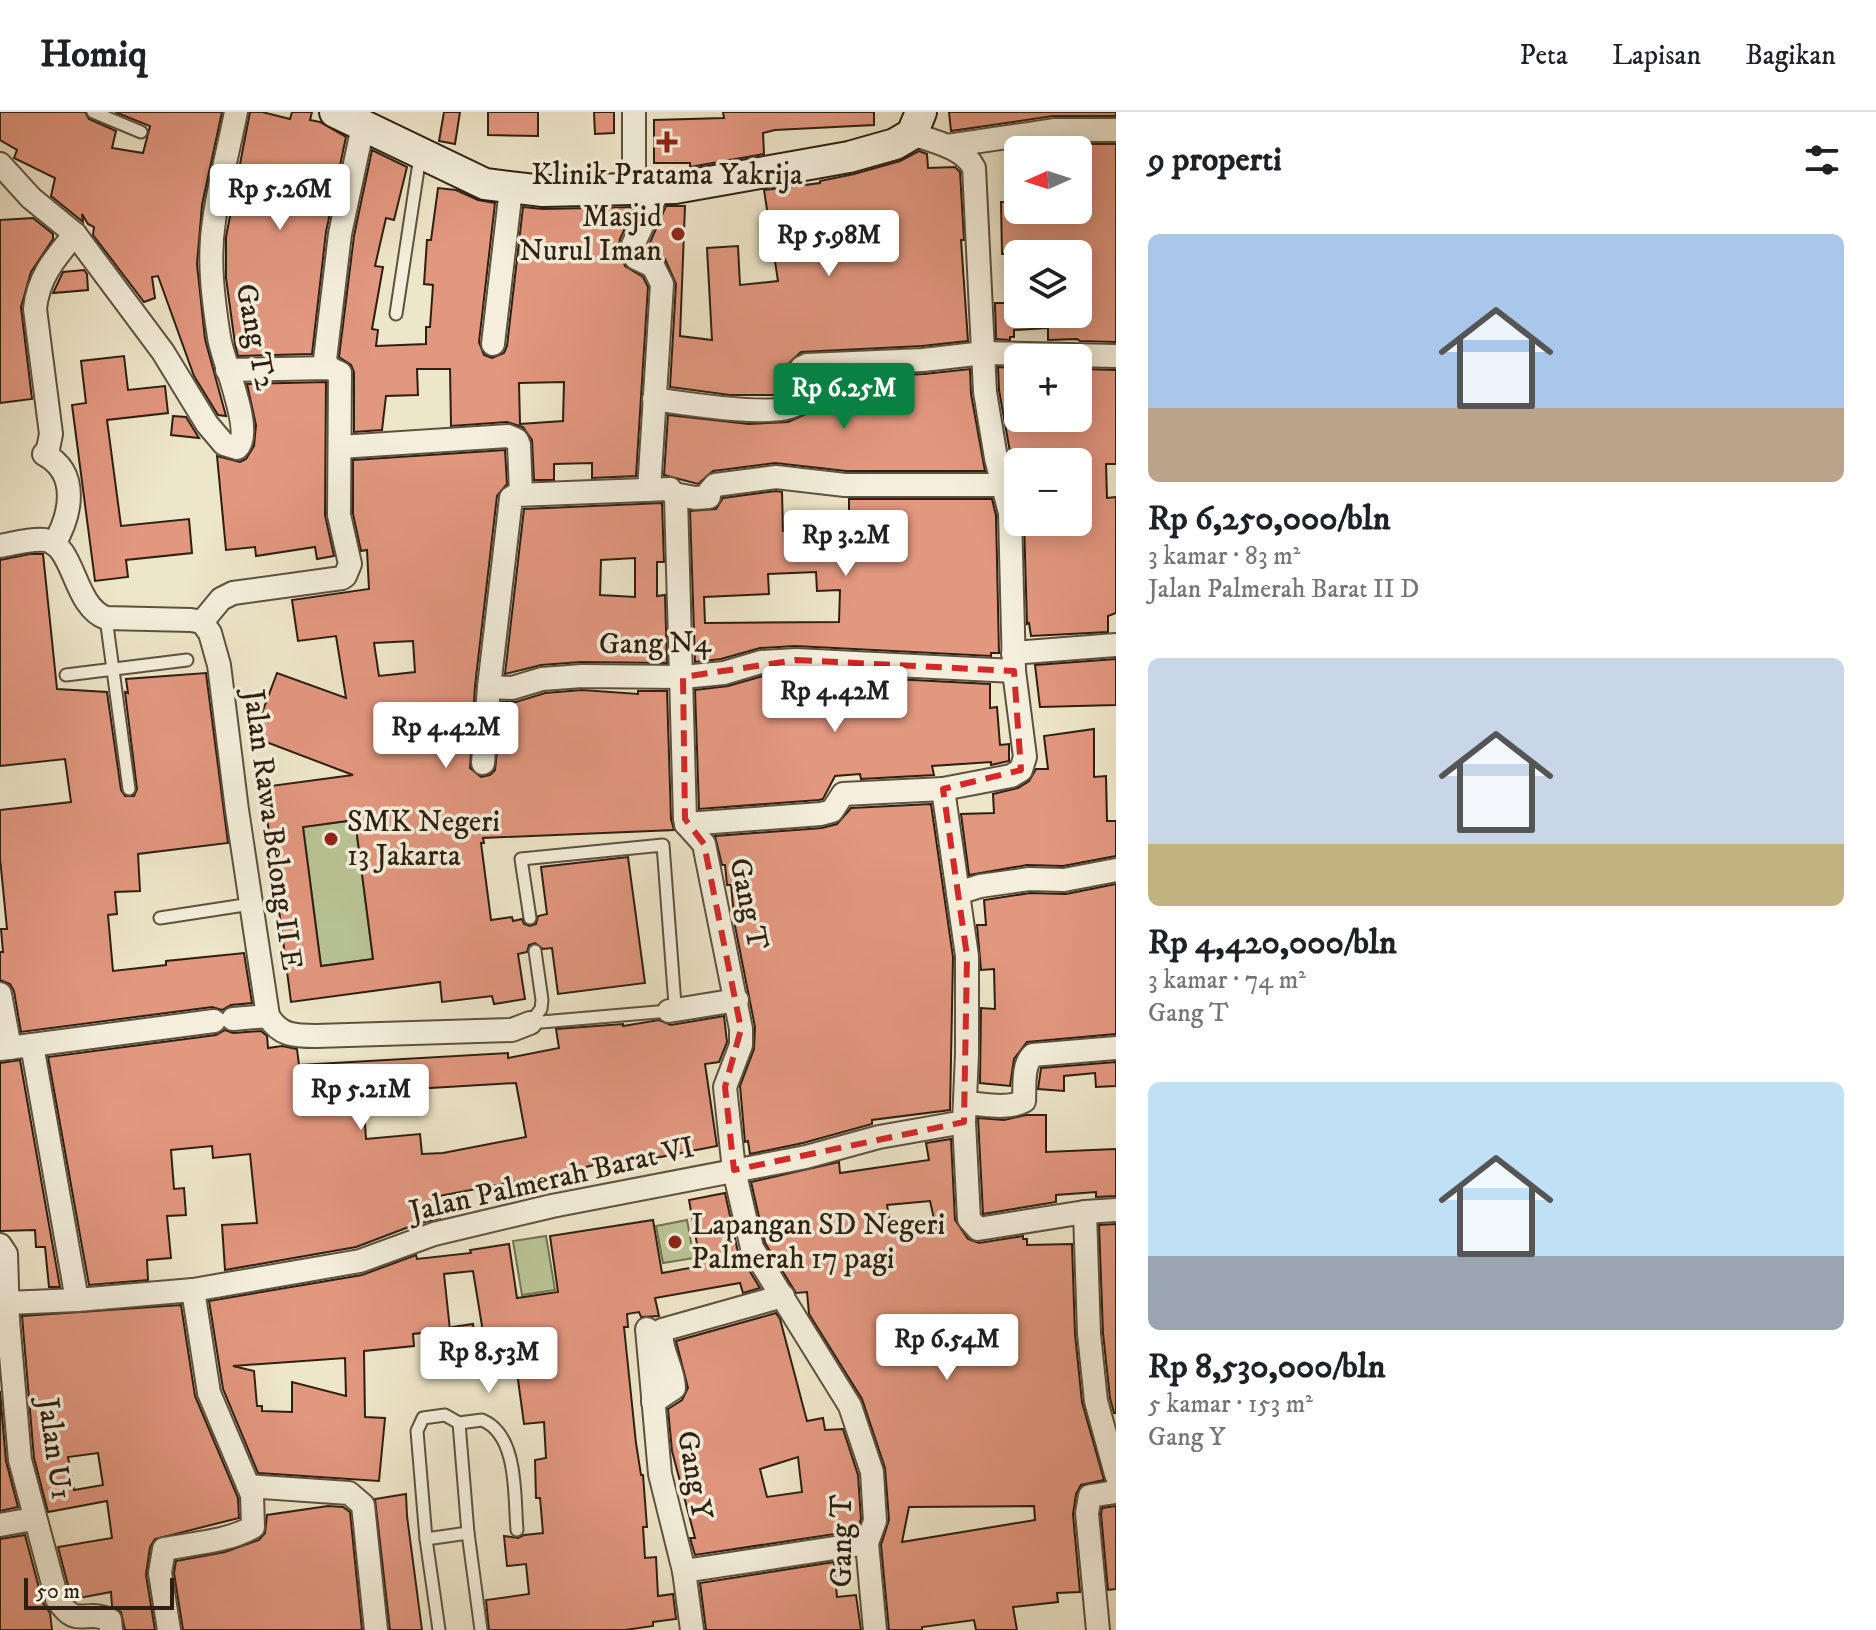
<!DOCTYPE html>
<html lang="id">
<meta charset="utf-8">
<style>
body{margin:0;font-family:"IM FELL DW Pica",serif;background:#f6f6f6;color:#202124;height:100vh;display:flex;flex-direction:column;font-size:30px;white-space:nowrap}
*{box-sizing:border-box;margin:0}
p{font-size:26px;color:#757577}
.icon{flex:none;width:44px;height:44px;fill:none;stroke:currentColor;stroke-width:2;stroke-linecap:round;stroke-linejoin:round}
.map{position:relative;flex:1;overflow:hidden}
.drawer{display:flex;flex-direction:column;background:#fff;width:760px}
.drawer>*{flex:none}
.needle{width:52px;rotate:267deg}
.buttons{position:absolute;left:1004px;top:24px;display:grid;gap:16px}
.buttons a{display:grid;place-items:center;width:88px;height:88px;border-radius:12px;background:#fff;box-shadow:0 4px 20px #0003;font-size:40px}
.scale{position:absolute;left:24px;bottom:20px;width:150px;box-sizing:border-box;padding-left:8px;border:4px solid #2d1f11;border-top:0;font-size:22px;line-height:28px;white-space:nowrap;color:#2d1f11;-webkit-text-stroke:6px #f4efdc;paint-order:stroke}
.price{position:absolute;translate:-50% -68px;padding:0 18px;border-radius:8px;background:#fff;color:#222;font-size:26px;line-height:52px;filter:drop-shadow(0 2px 4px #0008)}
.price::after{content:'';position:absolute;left:50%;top:48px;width:24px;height:18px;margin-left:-12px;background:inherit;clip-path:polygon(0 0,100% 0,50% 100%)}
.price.current{background:#0b8043;color:#fff}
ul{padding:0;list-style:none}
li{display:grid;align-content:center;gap:16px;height:424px;padding:0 32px}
li span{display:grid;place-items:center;height:248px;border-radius:12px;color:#555}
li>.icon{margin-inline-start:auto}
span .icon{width:144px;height:144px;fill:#fffc;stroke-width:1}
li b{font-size:34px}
h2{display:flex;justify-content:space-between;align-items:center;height:96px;padding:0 32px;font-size:34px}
header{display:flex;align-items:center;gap:48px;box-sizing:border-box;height:112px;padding:0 40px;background:#fff;border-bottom:2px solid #e0e0e0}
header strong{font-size:38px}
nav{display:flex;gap:44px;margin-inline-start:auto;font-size:28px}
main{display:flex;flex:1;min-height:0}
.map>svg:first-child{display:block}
.green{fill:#b9c496;stroke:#737254;stroke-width:2}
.building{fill:#e2977f;stroke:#2d1f11;stroke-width:2;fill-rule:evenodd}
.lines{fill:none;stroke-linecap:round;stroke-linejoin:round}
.lane-casing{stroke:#5d513f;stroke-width:15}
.street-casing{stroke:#5d513f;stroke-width:26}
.secondary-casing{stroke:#2d1f11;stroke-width:34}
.lane{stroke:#f4efdc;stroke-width:11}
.street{stroke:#f4efdc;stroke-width:22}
.secondary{stroke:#f4efdc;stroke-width:30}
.marked{fill:none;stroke:#d62828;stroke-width:6;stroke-dasharray:16 10;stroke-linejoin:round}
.poi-dot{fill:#8f2418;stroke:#f4efdc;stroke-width:3}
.labels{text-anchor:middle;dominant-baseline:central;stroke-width:7;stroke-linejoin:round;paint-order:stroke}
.poi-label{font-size:30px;fill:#2d1f11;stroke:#f4efdc;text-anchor:start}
.street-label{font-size:30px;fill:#2d1f11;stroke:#f4efdc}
</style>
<header>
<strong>Homiq</strong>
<nav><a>Peta</a><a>Lapisan</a><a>Bagikan</a></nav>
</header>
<main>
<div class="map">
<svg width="1116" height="1518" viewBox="0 0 1116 1518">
<rect width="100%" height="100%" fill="#eee6c9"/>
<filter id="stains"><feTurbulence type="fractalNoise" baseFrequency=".0025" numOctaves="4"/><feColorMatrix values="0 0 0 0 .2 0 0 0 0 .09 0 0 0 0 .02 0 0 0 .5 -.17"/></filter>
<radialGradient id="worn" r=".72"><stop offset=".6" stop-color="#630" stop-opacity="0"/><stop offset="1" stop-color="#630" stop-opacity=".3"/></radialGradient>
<g class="green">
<path d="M355,708L373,847L321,854L303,715Z"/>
<path d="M687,1108L694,1146L663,1151L656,1114Z"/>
<path d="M546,1124L555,1178L522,1183L513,1129Z"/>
</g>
<g class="building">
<path d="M0,0H85L89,7L116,19L112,36L143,41L150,14L115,0H222L202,93L197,152L205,227L226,304L218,303L194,264L158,164L152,165L155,186L144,190L93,123L94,115L88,112L82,102L83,110L51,84L55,66L14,46L17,38L0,28Z"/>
<path d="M250,0H262L290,7L292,0H312L310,8L320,10L346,25L326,120L312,242L238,244L235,232L226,166V125Z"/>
<path d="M444,0H460L455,32L439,29Z"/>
<path d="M488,0H538V24L488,23Z"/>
<path d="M594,0H614V21L595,22Z"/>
<path d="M723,0H874V13L775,18L763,21L764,42L690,55V51H654V8L724,6Z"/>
<path d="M949,0H1116V4H1053L951,19Z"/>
<path d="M1056,32H1116V230L1080,229L1077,227L1048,228V216L1014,218V225H1010V228L996,227L995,191H1018V202H1078V142H1002L1001,90H1018V98H1078V38H1016Z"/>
<path d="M372,38L407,55L394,108L386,106L375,154L383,155L372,217L378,218L376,234L426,232V215H430L433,173L424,172L427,128H431L438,76L456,78L478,88L495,91L479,230L484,243L492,246L504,241L507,234L523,95L543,97L635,95L620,127L619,135L625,154L643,165L648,175L636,364L592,366V351L554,352V368H534L532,328L523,315L507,310L451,314L450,257H417L418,283L386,284L382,318L354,320V260L351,253L339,245L354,124ZM564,270L563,309L520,312L519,271Z"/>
<path d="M919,39L927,42L928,56L955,55L960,60L964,128H961L968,229L922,234L801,240L788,252L785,282L783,283H730L670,275L676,172L665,147L648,135L666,94H685L680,224L712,228L707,136L738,134L740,173L778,169L764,78L820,71V69L854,62L900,49Z"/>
<path d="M33,106L53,122V127L31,160L21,195L32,287L0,291V108Z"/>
<path d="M84,158L87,162L88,178L53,181L63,160Z"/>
<path d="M124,244L128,278L165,274L168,301L107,308L121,414L189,407L192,441L126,448L128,465L95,469L72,293L86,291L81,249Z"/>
<path d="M998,255L1011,256V260H1018V306H1087L1086,265H1084V257L1116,258V352H1106L1107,386L1116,385V501L1108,504V520L1031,524L1029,511L1027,512L1024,410H1083L1079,350H1018V356L1013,357L999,278Z"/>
<path d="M970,257L971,282L985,359H846L775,351L713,359L698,372L664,363L668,303L749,312L788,310L808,301L812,289L813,267L924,262Z"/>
<path d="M326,270L325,403L334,444L317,447L315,435L256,444L255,435L226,438L217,344L240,350L246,347L254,334L256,313L247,272Z"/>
<path d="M173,304L186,305L199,326L171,323Z"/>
<path d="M505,338L507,372L497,384L475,574L470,656L481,665L490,663L495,658L502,590H516L545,581L582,578L638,582V579H667L671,707L674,718L483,726L484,731H481L491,808L512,805L513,809L522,807L524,812L530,814L536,812L538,804L547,802L541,755L628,745L645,871L558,882L552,836L543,837L535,831L529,833L527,840L518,842L525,887L494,892L492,884L442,890L440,870L291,890L263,675L353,663L253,625L277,561L346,586L336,524L298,529L292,488L369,477L367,438L361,439L353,402V348ZM413,529L415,560L379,564L374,531ZM355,708L373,847L321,854L303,715Z"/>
<path d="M776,379L782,380L783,419L820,416V404L849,403V387H992L996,403L999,541H991V544L795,534L760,536L721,547L695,550L690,399L716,397L723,386ZM816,460L817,479L840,478L839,510L705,511L704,485L769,482L768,462Z"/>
<path d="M662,391L664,450H657V484L665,483L667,551L581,550L541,553L505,562L524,397ZM635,446V485L600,483L601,448Z"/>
<path d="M30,442H43L57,577L107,580L121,678L125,684H134L137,677L125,580L128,581L126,567L206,561L228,731L138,742L140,779L115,780L117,802L108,803L113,859L166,853V849L244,841L252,891L231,893L222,898L212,895L21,920L14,879L10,872L0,868V840H3L1,817H7L0,746V698L71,690L65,647L0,654V448Z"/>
<path d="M1116,547V593L1040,595L1035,553Z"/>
<path d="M796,562L990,572V596L997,595L1000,633L1009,632V649L991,653V650L932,654L934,663L861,667L860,662L835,664L823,687L819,688L699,697L695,578L728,574L763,564Z"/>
<path d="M1094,617V665L1106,664L1107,709H1116V744L1063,754L1027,753L969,763L961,702L994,701L993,682L1018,676L1029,669L1036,657H1048L1044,624Z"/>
<path d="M931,692L953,845L950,998L872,1008V1012L803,1031L750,1042L748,1029L745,1030L740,974L754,937L755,915L735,814L731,773H727L725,753H722L715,724L822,716L837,712L851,696Z"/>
<path d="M1116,772V922L1027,930L1014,947L1010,974L980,971L981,896L995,897L994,857L981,858L977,813H986L984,788L1030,781L1066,782Z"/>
<path d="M724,904L727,930L719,950L705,952L717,1034L650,1047L649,1044L613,1048L563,1061L565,1074L537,1079L534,1066L439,1084L440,1106L414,1113L356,1135L225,1158L222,1113L257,1111L250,1042L213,1046L212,1034L171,1038L174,1077L184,1076L186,1103L167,1104L171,1146L147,1148L148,1168L89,1173L48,945L216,923L225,918L233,921L261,919L267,924L268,936L282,934L297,937L299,953L508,941V946L559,936L556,917L623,912V914L659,908L671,913ZM516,971L526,1025L443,1041L422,1042L420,1022L366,1027L363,980Z"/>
<path d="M20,948L60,1175H49L45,1135H36L35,1118L0,1119V951Z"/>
<path d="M1116,950V974L1096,975L1095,961L1064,964V979L1038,977L1041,956Z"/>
<path d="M1026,1003H1046V1040L1116,1037V1084L1096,1085V1080L1056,1083V1090L983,1102L978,1006L1004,1008Z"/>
<path d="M951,1027L955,1108L968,1127L979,1131L1023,1124V1127H1027V1133L1072,1132L1075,1222L1082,1290L1104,1368L1081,1373L1076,1382L1073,1402L1080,1480L1057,1481L1058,1490L1013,1495L1017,1518H976L974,1508L922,1515V1518H889L881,1433L889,1408L885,1356L862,1287L809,1202L807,1180L796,1181L765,1131L751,1070L839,1050L840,1061L929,1048L926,1031ZM930,1089L937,1120L892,1124L887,1093ZM1034,1394L1035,1408L902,1430L909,1395Z"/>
<path d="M725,1081L738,1140L760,1176L743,1181L740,1171L655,1186L659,1204L641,1205L639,1200L627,1202L628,1215H624L636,1331L641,1363H643L647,1415H643L645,1446L656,1445L658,1484L673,1482L676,1507L653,1510V1514L625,1518H489L486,1488L529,1482L526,1452L507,1454L504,1424L518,1426L524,1423L543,1421L540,1386H536L535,1348L546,1346L544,1310L524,1312L511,1216L483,1220L473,1159L444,1162L450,1218L413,1222L414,1234L364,1239L365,1305L385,1306L379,1369L258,1361L223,1277L209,1189L362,1163L416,1143L417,1147L471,1141L470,1138L509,1132L517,1186L558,1180L550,1124L653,1108L662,1161L701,1154L689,1088ZM345,1246L346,1284L292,1270V1300L262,1299V1294H257L254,1259L233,1254Z"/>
<path d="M1116,1112V1301H1114L1110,1286L1103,1221L1099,1113Z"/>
<path d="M181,1193L195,1284L238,1386L239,1406L155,1427L150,1435L146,1463L155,1518H125L121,1500L112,1494L111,1480L74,1487L70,1481L58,1435L112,1426L107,1389L48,1400L34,1346L22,1204ZM98,1341L103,1373L74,1378L68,1345Z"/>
<path d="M776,1201L780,1207L807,1309L823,1306L825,1318L843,1317L858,1363L861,1407L858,1416L847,1413L848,1420L695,1443L690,1426H695L672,1339L668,1297L682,1288L688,1276L676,1229ZM798,1345L802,1380L767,1385L760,1357Z"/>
<path d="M473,1212L476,1239L456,1241L452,1215Z"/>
<path d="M0,1279L6,1349L18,1395L0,1399Z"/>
<path d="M406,1382L407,1404L422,1518H390L375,1387Z"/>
<path d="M328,1394L343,1395L350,1400L362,1518H183L174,1461L176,1449L225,1440L259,1428L265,1421L267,1403Z"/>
<path d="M1116,1394V1477L1108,1478L1101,1402L1102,1396Z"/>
<path d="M25,1423L43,1491L50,1501L52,1518H0V1427Z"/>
<path d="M834,1450L837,1485L856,1483L861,1518H706L700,1471Z"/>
</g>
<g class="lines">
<defs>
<g id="lane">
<path d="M93,0L141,20"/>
<path d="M396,202L420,44"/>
<path d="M106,506L129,677"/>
<path d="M66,563L187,548"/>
<path d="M160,806L251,792"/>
<path d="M530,806L521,747L663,733L675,893L669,899L530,911L541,897L542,888L535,839"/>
<path d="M459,1311L482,1308C519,1323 514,1386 517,1418"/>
<path d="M426,1427L468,1421"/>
<path d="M439,1518L426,1427L417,1319L423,1306L445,1303L459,1311L468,1421L481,1518"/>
</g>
<g id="street">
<path d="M947,34L1055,18H1116"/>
<path d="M0,52L31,86L75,122L163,240L207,312L224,332L237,336C255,320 222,248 219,225C213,187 208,147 214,109C219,72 229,36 236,0"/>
<path d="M634,77V0"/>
<path d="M493,232L511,77"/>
<path d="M329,256L325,248L340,122L363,14"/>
<path d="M654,287C682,291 777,307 797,292C802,280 796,267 801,256L807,253L923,248L984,241L1116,244"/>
<path d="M340,335L508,324L517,328L519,333L521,382"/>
<path d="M649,378L662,172L653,154L636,146L633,133L659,77"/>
<path d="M674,382L695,386L709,385V380L715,373L776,365L845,373H1004"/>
<path d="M54,432C71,403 80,361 44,342L48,337L51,322L35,197C38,165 55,146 75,122"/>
<path d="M0,434C13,432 31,426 45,428C75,433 73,494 106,506L191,508L202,510"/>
<path d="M202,510L210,521L219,553L237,698L268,904C280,924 295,924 316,924L512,918L530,911"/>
<path d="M202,510L221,487L233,481L342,466L345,464L350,452L339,403L340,261L329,256L227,258"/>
<path d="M1013,541L1116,533"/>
<path d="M489,575L512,576L542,567L582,564L683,565L724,561L761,550L796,548L1014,559"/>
<path d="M483,651L489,575L511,386L516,383L670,377L676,386L685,707L686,712L704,732L741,917V933L725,975L734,1058L752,1136L850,1294L872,1360L875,1409L867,1431L875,1518"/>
<path d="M943,677L967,844V942L964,1010L969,1107L978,1117L1085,1100L1116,1098"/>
<path d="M686,712L821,702L832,699L843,682L943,677L1011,664L1021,658L1025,645L1014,559L1010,401L996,346L985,280L974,56C964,35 932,29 912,22"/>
<path d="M958,781L980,774L1029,767L1064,768L1116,758"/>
<path d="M0,882L10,936"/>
<path d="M669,899L737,888"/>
<path d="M233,907L268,904"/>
<path d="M32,933L77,1188L193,1178L360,1149L434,1122L552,1094L806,1045L879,1025L964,1010"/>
<path d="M0,937L214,909"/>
<path d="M965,991C983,992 1008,998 1024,989C1025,974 1022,953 1033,943L1116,936"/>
<path d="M1085,1100L1089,1222L1096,1289L1116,1362"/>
<path d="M0,1133L6,1142L8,1208L20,1348L57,1487C77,1518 84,1496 110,1508L111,1518"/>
<path d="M7,1191L77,1188"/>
<path d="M647,1217L660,1362L684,1459L692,1518"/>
<path d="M653,1290L674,1276C674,1257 658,1235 662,1218L783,1184"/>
<path d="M248,1374L349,1381L363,1393L376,1518"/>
<path d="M0,1413L33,1407"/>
<path d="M684,1459L867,1431"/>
<path d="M169,1518L160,1461L164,1437C195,1431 226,1430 253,1415L252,1383L209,1281L193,1178"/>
<path d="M1098,1518L1087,1401L1090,1384L1115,1380L1116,1376"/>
</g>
<path id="secondary" d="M335,0L485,72L543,79L675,76L849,45L895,32L912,22L921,0"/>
</defs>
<use href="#lane" class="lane-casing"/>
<use href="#street" class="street-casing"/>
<use href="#secondary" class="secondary-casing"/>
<use href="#lane" class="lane"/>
<use href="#street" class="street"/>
<use href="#secondary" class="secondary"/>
</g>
<path class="marked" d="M796,548L1014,559L1021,658L943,677L967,844L964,1010L734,1058L725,975L741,917L704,732L685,707L683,565Z"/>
<g class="poi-dot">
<path d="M663 18h8v8h8v8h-8v8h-8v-8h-8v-8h8z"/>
<circle cx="678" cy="122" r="8"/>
<circle cx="331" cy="727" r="8"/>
<circle cx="675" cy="1130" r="8"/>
</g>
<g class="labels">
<g class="poi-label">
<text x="667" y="63" text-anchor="middle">Klinik Pratama Yakrija</text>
<text x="662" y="105" text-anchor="end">Masjid<tspan x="662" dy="34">Nurul Iman</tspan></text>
<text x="347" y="710">SMK Negeri<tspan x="347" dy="34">13 Jakarta</tspan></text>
<text x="691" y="1113">Lapangan SD Negeri<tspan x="691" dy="34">Palmerah 17 pagi</tspan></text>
</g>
<g class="street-label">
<text transform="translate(255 225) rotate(79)">Gang T2</text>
<text transform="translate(655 532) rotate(-1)">Gang N4</text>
<text transform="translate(272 718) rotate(82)">Jalan Rawa Belong II E</text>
<text transform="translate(748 792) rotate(78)">Gang T</text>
<text transform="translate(552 1068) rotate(-13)">Jalan Palmerah Barat VI</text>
<text transform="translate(54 1337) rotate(82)">Jalan U1</text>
<text transform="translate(694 1363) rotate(80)">Gang Y</text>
<text transform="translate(842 1429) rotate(-90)">Gang T</text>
</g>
</g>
<rect width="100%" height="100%" filter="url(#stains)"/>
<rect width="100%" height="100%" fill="url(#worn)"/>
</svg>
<div class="buttons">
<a><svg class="needle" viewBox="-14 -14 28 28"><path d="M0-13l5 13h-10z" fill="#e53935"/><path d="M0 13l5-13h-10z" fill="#757577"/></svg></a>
<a><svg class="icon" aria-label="layers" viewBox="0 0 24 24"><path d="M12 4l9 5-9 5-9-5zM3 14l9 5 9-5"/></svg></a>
<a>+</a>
<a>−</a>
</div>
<div class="scale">50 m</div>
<b class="price" style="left:280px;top:120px">Rp 5.26M</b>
<b class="price" style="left:829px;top:166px">Rp 5.98M</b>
<b class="price current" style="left:844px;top:319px">Rp 6.25M</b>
<b class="price" style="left:846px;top:466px">Rp 3.2M</b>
<b class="price" style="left:835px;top:622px">Rp 4.42M</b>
<b class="price" style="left:446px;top:658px">Rp 4.42M</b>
<b class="price" style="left:361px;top:1020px">Rp 5.21M</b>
<b class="price" style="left:947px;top:1270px">Rp 6.54M</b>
<b class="price" style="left:489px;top:1283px">Rp 8.53M</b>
</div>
<section class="drawer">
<h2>9 properti<svg class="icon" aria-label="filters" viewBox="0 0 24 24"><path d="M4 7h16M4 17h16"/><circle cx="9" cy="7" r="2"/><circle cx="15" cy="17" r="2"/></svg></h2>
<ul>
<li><span style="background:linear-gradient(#a9c7e8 70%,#b9a48a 0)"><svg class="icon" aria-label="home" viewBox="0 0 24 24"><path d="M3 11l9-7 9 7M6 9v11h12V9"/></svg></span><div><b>Rp 6,250,000/bln</b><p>3 kamar · 83 m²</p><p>Jalan Palmerah Barat II D</p></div></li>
<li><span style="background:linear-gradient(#c9d6e8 75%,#c2b280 0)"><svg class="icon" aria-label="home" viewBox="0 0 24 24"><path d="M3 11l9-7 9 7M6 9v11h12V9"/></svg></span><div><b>Rp 4,420,000/bln</b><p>3 kamar · 74 m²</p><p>Gang T</p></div></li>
<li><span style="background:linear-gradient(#bfe0f5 70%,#9aa5b1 0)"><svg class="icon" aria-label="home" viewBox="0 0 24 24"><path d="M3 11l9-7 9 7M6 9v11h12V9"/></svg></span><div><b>Rp 8,530,000/bln</b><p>5 kamar · 153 m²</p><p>Gang Y</p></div></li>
</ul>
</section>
</main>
